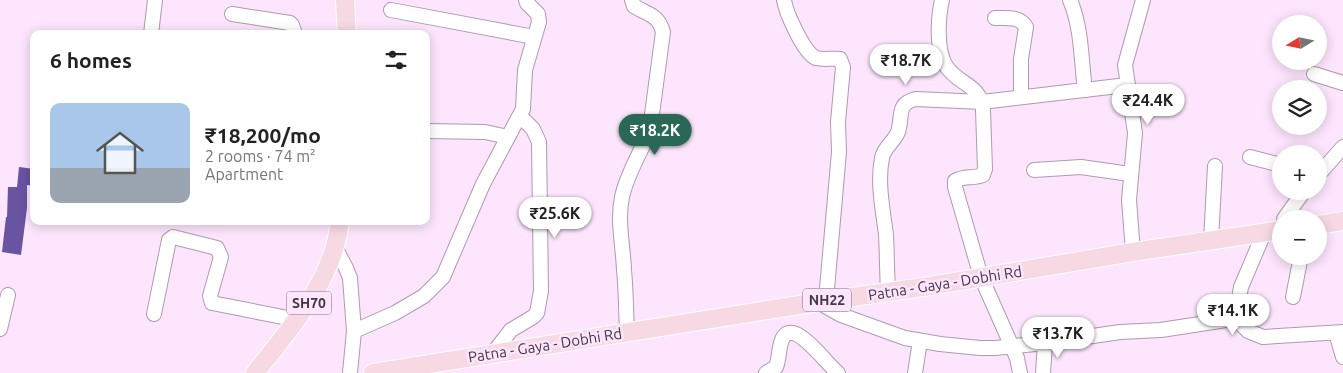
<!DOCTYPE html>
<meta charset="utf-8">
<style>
body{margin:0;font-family:Ubuntu,sans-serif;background:#f6f6f6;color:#222;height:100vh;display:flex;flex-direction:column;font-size:19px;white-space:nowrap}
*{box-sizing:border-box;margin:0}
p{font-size:16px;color:#767676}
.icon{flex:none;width:28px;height:28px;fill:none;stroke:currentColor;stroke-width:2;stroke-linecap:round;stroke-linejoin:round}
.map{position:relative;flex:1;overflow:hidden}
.drawer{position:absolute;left:30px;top:30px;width:400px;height:195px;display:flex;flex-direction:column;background:#fff;border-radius:10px;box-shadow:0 2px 12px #0003}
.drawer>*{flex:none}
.needle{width:32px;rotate:260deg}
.controls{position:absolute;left:1272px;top:15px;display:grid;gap:10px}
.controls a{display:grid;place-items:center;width:55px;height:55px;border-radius:50%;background:#fff;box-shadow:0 2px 12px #0003;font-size:25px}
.price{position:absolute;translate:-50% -42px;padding:0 11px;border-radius:18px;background:#fff;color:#222;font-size:16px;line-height:32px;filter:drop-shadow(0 1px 2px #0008)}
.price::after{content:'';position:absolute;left:50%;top:30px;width:15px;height:11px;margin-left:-8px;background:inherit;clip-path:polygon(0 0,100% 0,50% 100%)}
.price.selected{background:#286855;color:#fff}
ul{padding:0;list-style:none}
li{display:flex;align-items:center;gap:15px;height:125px;padding:0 20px}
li+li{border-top:1px solid #e0e0e0}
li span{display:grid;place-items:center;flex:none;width:140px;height:100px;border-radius:10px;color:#555}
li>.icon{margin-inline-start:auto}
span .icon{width:60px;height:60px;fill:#fffc;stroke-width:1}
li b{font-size:21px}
h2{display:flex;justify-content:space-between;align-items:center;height:60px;padding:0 20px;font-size:21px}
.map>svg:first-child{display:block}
.building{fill:#6954a2}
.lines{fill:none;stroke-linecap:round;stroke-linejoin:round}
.minor-casing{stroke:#af9ab0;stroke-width:16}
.major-casing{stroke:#fff;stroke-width:20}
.minor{stroke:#fff;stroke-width:14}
.major{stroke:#f7d9e3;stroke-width:18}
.labels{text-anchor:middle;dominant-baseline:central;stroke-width:5;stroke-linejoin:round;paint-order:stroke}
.shield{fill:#fce5fd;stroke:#796c7a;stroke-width:1}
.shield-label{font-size:14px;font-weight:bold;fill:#413842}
.street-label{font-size:15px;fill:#413842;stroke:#fce5fd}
</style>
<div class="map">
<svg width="1343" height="373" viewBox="0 0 1343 373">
<rect width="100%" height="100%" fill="#fce5fd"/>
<path class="building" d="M19,167L34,169V186L27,185V208L21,255L2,252L6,217H7L8,187H17Z"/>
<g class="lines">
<defs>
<g id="minor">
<path d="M784,0C786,13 804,53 816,58C824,60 833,58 840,59L843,67L838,122L839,152L826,300"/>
<path d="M942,0C938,17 936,51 946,66C958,85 981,84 983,110L985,169L983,175C974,179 963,175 955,181V187L981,277L1017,358L1020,373"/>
<path d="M1070,0C1082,28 1081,60 1085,90"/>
<path d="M391,10L534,37"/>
<path d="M232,14L290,23L292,25L295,34"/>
<path d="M995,18C1006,18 1020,16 1026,27L1021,59V97"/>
<path d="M151,34L155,0"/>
<path d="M1314,74L1343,83"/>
<path d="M426,131L485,132L508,137"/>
<path d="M1250,157L1281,165"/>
<path d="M1034,170L1081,167L1130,174"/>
<path d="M1319,174L1343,147"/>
<path d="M1284,219L1304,191"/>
<path d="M1264,233L1241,287L1237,310L1242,325L1248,331L1263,337L1343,332"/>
<path d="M1211,241L1215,166"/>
<path d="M335,247L346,268L350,278L354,331"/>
<path d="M1133,252L1129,200L1135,133L1125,65L1143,0"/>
<path d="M888,292C887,273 887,254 886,235C883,210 877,183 882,158C884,147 894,142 898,132C903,117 896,103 916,99L982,102L1127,85"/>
<path d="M1293,297L1301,256"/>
<path d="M818,302L841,315L905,338L940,344L980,348H995L1045,343L1120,332L1161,330L1239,318"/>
<path d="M154,314L169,240L173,237L217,248L221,257L210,296L212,303L298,320"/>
<path d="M0,329L8,295"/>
<path d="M627,332C626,311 626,290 624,270C623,245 617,221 622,197C627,173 642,151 650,129L663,32C658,14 648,15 634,6L632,0"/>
<path d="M1336,333L1343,357"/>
<path d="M494,352L511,330L533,317L537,313L541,291L539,142L533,129L520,116"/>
<path d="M350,373L354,331L395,313L424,296L443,277L483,184L523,109L525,70L539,22L538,14L527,3L526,0"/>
<path d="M766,373L776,367C780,358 778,344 784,336C796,320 829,367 838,373"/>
<path d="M915,373L920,341"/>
<path d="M1043,373L1045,343"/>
</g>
<g id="major">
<path d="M345,0L347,34"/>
<path d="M1319,225L1343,221"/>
<path d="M255,373C291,327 333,282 340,221"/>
<path d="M373,373L818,302L930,286L1133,252L1281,230"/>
</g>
</defs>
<use href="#minor" class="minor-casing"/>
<use href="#major" class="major-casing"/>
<use href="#minor" class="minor"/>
<use href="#major" class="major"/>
</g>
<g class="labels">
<g class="shield">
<rect x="803" y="288.5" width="48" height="23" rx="4"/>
<rect x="286.5" y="291.5" width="45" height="23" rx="4"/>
</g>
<g class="shield-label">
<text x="827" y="300">NH22</text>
<text x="309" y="303">SH70</text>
</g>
<g class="street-label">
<text transform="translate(945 283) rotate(-9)">Patna - Gaya - Dobhi Rd</text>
<text transform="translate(545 345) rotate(-9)">Patna - Gaya - Dobhi Rd</text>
</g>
</g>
</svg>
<div class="controls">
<a><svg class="needle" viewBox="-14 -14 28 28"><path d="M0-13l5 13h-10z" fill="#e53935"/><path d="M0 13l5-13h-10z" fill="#767676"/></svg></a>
<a><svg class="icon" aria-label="layers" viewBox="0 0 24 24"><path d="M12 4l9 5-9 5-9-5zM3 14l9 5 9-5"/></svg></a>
<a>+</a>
<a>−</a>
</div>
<b class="price" style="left:906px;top:86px">₹18.7K</b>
<b class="price" style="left:1148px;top:126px">₹24.4K</b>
<b class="price selected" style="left:655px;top:156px">₹18.2K</b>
<b class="price" style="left:555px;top:239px">₹25.6K</b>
<b class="price" style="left:1233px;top:336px">₹14.1K</b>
<b class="price" style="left:1058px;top:359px">₹13.7K</b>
<section class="drawer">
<h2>6 homes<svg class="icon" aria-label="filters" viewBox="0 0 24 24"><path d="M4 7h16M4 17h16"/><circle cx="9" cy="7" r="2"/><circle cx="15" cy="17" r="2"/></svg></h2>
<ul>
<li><span style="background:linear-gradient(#a9c7e8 65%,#9aa5b1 0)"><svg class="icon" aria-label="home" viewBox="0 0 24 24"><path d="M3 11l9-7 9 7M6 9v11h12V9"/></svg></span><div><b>₹18,200/mo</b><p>2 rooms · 74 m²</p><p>Apartment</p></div></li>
</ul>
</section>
</div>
